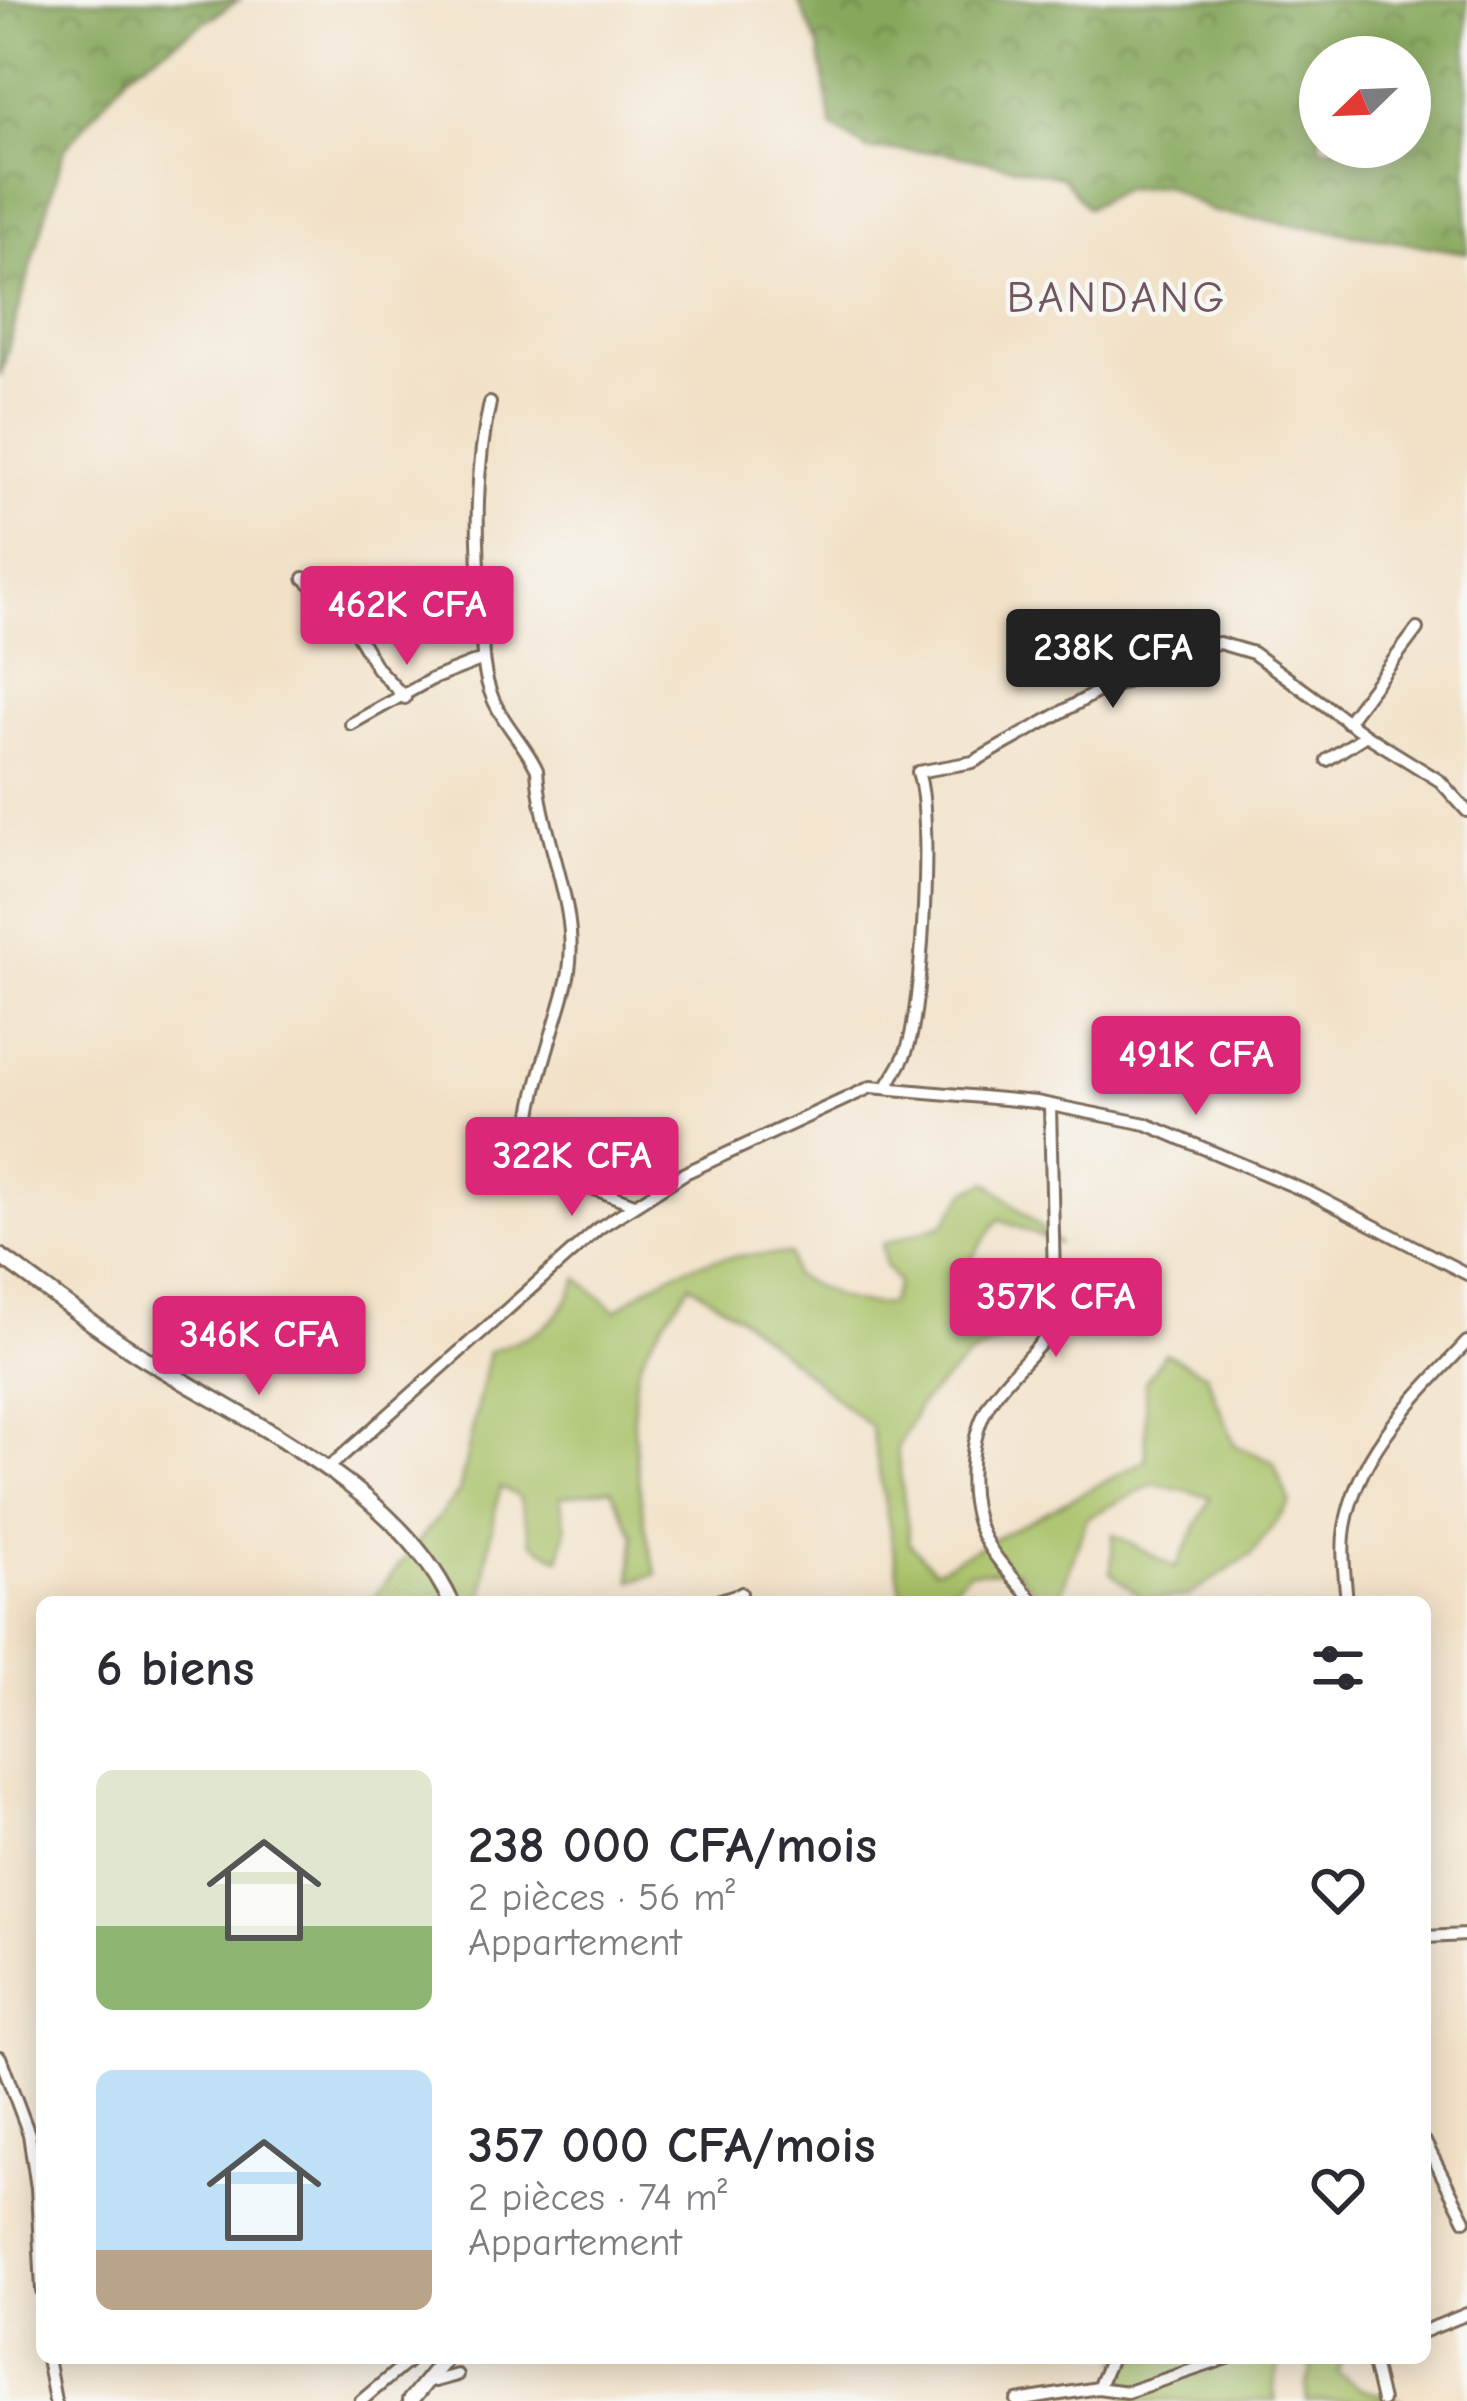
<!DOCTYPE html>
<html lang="fr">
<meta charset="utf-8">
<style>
body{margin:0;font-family:"Comic Neue",sans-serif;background:#f2f2f3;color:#2b2b33;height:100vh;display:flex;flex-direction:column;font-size:45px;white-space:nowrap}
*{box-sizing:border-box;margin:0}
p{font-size:39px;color:#7c7c81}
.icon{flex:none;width:66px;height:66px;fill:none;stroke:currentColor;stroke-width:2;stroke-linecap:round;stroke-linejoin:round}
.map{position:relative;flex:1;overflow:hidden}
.details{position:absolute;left:36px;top:1596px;width:1395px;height:768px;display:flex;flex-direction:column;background:#fff;border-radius:18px;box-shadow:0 6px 30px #0003}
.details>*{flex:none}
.needle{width:78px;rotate:247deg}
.tools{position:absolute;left:1299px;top:36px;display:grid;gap:24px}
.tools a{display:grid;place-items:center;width:132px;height:132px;border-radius:50%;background:#fff;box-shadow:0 6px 30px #0003;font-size:60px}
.price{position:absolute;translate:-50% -102px;padding:0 27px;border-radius:12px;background:#db2777;color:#fff;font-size:39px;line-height:78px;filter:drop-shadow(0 3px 6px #0008)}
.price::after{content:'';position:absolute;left:50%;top:72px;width:36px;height:27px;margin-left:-18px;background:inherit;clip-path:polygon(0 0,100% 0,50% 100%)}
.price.on{background:#222;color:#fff}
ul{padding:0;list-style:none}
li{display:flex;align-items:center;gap:36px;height:300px;padding:0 60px}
li span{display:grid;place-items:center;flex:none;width:336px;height:240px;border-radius:18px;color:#555}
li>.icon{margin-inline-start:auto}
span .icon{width:144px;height:144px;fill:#fffc;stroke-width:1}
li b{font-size:51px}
h2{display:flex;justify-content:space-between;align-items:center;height:144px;padding:0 60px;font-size:51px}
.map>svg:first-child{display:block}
.grass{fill:#a8c167;stroke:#727642;stroke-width:3}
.forest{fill:url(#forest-crowns);stroke:#60683d;stroke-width:3;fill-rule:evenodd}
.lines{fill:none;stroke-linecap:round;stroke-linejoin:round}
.minor-casing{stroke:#7b6a59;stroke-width:16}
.major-casing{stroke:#7b6a59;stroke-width:20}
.minor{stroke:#fff;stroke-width:10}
.major{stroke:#fff;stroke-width:14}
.labels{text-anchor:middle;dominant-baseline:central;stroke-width:9;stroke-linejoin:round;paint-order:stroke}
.quarter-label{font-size:45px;letter-spacing:3px;fill:#72555f;stroke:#f6f6f2}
</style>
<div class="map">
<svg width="1467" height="2401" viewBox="0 0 1467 2401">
<defs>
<pattern id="forest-crowns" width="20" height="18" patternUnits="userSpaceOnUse" patternTransform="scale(3)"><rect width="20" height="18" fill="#86a75c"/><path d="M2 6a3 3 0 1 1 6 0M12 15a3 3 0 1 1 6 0" fill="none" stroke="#6f884b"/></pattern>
</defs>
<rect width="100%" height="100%" fill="#f6f6f2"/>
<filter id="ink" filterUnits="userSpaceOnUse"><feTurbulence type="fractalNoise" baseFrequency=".00833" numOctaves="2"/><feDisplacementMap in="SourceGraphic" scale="24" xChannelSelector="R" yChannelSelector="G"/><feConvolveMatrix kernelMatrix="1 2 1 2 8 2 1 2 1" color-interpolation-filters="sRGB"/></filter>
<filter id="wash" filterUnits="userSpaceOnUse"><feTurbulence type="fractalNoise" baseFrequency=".004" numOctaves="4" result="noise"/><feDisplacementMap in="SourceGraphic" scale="48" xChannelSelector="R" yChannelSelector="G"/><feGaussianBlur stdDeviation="2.7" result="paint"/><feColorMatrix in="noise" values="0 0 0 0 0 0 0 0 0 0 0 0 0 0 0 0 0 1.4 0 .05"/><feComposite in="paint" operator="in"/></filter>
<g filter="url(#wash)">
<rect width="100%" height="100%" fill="#f2e1c7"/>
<g class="grass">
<path d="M988,1182L1059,1244L999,1219L955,1282L962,1318L1044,1266L1057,1290L1037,1318L968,1358L920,1404L897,1449L910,1544L935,1570L1146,1460L1145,1382L1165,1353L1206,1374L1235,1445L1273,1462L1290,1503L1251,1555L1187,1597L1145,1600L1111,1573L1113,1534L1176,1568L1211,1497L1154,1484L1087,1518L1060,1596L1036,1593L1017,1571L969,1572L936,1602H903L871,1427L741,1318L690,1284C674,1308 650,1336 640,1363C625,1404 642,1532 657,1574L631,1581L634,1536L611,1489L560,1497L566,1528L560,1559L532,1543L519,1497L500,1487L487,1556L484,1602H369L459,1492L489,1352C538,1331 557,1330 578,1278L616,1311C675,1262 716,1254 790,1254L793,1275C826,1292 851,1308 889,1304L898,1283L885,1265L882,1244L943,1225L968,1190Z"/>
<path d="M1119,2358H1281L1273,2390L1276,2401H1127Z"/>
<path d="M1306,2358H1342L1338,2373L1361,2389L1404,2401H1307L1306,2384L1312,2370Z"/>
</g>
<g class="forest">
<path d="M0,0H239L129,72L64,150L0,377Z"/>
<path d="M798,0H1467V253L1213,212L1164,186L1123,189L1087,208L1062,177L943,152L868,150L832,127L819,48ZM1320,57H1410V147H1320Z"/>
</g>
</g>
<g filter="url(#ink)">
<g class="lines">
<defs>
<g id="minor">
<path d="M490,403C475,468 476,533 481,598C483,633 479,666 493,699C504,725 525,744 537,770C541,837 579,904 569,971C563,1014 509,1135 537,1167L634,1204"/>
<path d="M304,578L346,616L377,668L405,698"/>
<path d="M1347,722L1417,629"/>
<path d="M351,724L432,679L483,659"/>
<path d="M1327,760L1366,735"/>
<path d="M887,1086C898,1069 907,1055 911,1035C922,985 933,817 918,772L973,762L1099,691L1164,670L1208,645L1219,643L1253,653L1366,735L1440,781L1467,811"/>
<path d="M326,1470L599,1228L685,1173L871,1087L1036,1102L1146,1124L1310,1193L1467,1274"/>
<path d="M714,1602L741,1593"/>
<path d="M1034,1602C1017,1581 995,1560 983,1536C965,1498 968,1437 991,1401C1009,1372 1039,1352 1055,1323L1050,1105"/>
<path d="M1347,1602C1345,1578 1341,1551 1345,1527C1358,1450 1417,1396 1467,1342"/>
<path d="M1425,1937L1467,1935"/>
<path d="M0,2057L29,2134L37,2188L42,2291"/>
<path d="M1425,2142L1465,2220"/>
<path d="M1425,2331L1467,2314"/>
<path d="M47,2358L55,2401"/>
<path d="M1372,2358L1382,2401"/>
<path d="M429,2376L435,2381L457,2375"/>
<path d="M1098,2388L1111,2358"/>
<path d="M361,2401L412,2358"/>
<path d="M1017,2401L1098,2388L1127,2392L1228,2358"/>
</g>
<g id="major">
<path d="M0,1256C45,1288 89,1323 136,1353C241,1420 396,1484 451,1602"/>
<path d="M410,2401L445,2358"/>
</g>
</defs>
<use href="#minor" class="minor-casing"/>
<use href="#major" class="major-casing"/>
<use href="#minor" class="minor"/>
<use href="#major" class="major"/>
</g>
</g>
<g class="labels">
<g class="quarter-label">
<text x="1117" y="297">BANDANG</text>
</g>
</g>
</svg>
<div class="tools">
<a><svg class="needle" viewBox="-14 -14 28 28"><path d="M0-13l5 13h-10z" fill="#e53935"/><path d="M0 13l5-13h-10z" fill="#7c7c81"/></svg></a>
</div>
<b class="price" style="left:407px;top:668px">462K CFA</b>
<b class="price on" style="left:1113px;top:711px">238K CFA</b>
<b class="price" style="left:1196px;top:1118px">491K CFA</b>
<b class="price" style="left:572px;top:1219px">322K CFA</b>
<b class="price" style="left:1056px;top:1360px">357K CFA</b>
<b class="price" style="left:259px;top:1398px">346K CFA</b>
<section class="details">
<h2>6 biens<svg class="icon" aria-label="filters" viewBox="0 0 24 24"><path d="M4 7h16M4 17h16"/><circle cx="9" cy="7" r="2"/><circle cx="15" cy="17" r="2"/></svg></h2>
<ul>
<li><span style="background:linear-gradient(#dfe7d0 65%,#8fb573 0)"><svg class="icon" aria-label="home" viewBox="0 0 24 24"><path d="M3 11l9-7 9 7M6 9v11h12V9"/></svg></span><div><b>238 000 CFA/mois</b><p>2 pièces · 56 m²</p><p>Appartement</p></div><svg class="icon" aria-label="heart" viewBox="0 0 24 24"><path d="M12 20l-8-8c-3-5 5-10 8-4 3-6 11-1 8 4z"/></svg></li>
<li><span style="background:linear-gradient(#bfe0f5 75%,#b9a48a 0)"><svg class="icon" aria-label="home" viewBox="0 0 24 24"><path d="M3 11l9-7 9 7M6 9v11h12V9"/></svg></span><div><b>357 000 CFA/mois</b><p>2 pièces · 74 m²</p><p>Appartement</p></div><svg class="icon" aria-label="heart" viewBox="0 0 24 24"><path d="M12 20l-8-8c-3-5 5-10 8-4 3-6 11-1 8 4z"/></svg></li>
</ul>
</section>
</div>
